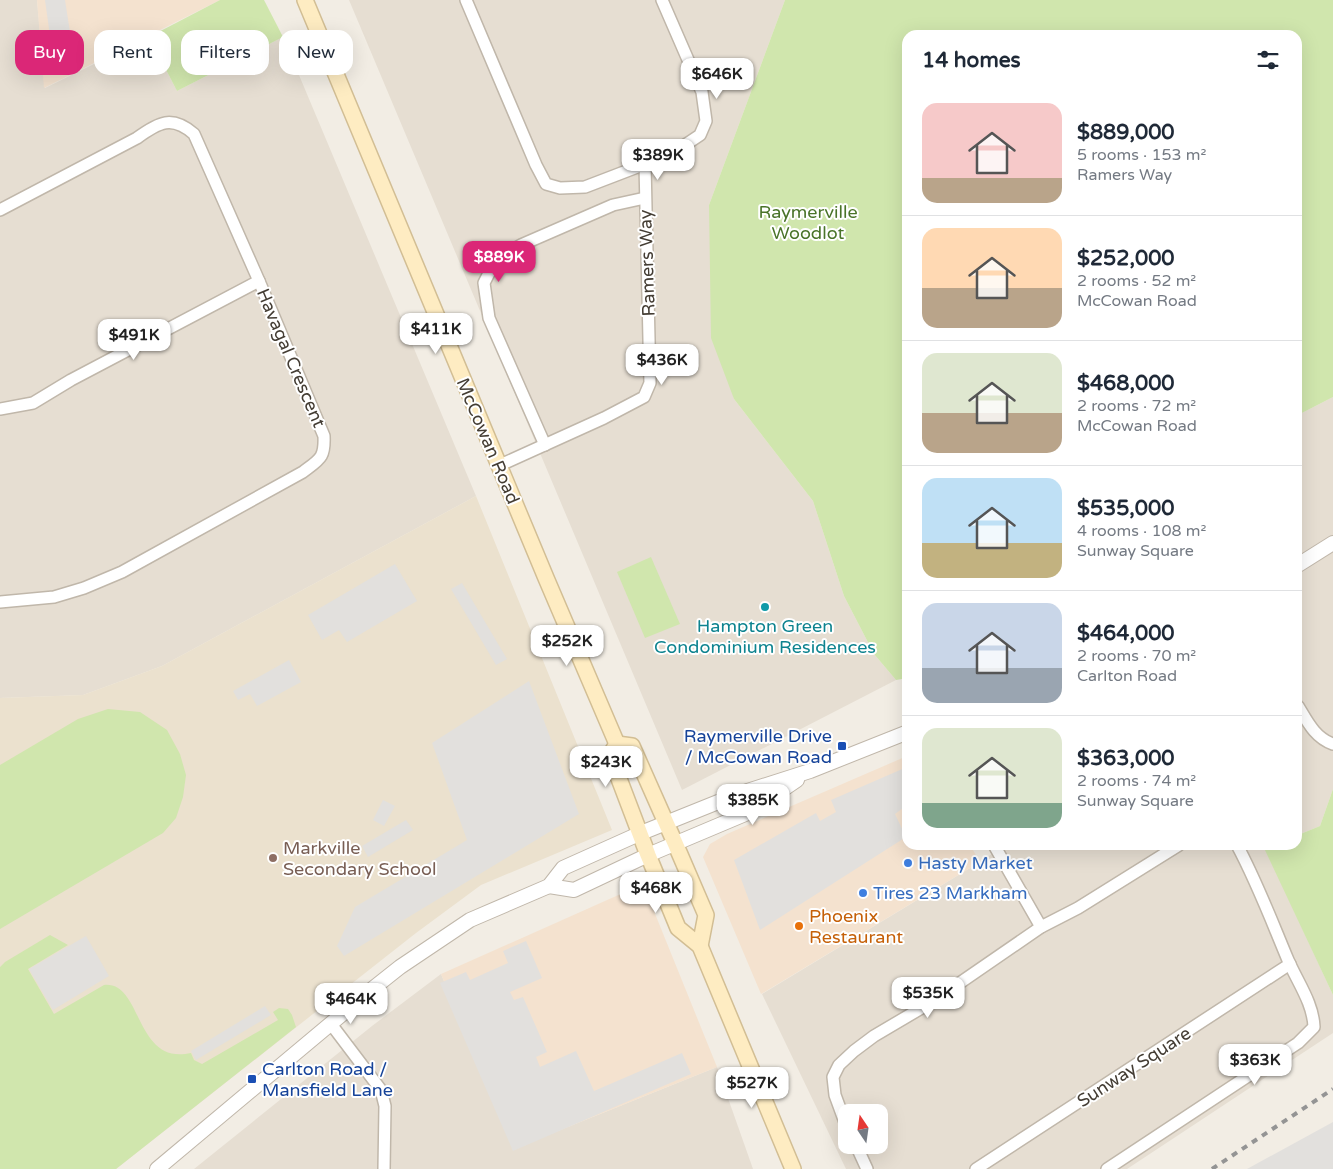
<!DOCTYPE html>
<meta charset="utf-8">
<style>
body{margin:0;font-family:"Varela Round",sans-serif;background:#f2f2f3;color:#1f2937;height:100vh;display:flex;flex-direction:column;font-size:19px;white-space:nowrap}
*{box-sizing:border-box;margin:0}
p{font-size:16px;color:#747a83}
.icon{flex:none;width:28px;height:28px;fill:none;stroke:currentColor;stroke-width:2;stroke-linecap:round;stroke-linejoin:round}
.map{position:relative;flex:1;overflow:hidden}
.panel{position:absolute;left:902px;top:30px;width:400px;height:820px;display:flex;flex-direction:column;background:#fff;border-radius:15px;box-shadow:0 5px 20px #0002}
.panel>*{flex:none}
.guide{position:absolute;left:15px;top:30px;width:475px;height:45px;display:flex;gap:10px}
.needle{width:32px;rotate:347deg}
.buttons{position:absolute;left:838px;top:1104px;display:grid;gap:10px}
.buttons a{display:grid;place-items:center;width:50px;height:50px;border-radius:10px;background:#fff;box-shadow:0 5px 20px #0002;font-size:25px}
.price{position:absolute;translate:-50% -42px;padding:0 11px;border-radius:10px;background:#fff;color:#222;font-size:16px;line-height:32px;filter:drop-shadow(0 1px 2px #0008)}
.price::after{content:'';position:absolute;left:50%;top:30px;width:15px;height:11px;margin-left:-8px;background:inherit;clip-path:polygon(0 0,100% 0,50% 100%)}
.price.active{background:#db2777;color:#fff}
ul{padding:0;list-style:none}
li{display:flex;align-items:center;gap:15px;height:125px;padding:0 20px}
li+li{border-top:1px solid #e0e1e3}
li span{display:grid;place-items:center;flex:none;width:140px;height:100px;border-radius:15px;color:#555}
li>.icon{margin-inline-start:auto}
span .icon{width:60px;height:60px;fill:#fffc;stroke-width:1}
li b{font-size:21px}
h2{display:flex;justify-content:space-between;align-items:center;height:60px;padding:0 20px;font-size:21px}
.pill{padding:0 18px;border-radius:15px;background:#fff;box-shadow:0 5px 20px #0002;font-size:18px;line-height:45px}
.pill.active{background:#db2777;color:#fff}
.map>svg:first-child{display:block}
.residential{fill:#e6ded2;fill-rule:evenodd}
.commercial{fill:#f4e2cf}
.education{fill:#ebe1ce}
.green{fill:#d0e6ad}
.parking{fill:#e2e0dd}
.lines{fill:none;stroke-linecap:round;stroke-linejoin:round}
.minor-casing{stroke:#c0b7aa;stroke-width:14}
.tertiary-casing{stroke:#c0b7aa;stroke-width:16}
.secondary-casing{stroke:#d2be94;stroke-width:18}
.minor{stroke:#fff;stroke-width:11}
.tertiary{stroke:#fff;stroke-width:14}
.secondary{stroke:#feecc2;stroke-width:15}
.rail{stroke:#949494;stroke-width:4;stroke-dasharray:6 6;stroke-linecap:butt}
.culture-dot{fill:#0f9aa8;stroke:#fff;stroke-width:2}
.transit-dot{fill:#1a4fb4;stroke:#fff;stroke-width:2}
.education-dot{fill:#8d6e63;stroke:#fff;stroke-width:2}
.shop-dot{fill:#3f7fe0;stroke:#fff;stroke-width:2}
.food-dot{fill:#e8710a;stroke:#fff;stroke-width:2}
.labels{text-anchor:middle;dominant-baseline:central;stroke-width:4;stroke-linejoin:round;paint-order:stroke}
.park-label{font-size:18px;fill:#4a7429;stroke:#fff}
.street-label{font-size:18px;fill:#443d34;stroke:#fff}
.culture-label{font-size:18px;fill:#0d838f;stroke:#fff}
.transit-label{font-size:18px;fill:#164399;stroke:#fff;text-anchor:end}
.education-label{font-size:18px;fill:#785e54;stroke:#fff;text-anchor:start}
.shop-label{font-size:18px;fill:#366cbe;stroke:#fff;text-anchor:start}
.food-label{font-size:18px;fill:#c56008;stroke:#fff;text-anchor:start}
</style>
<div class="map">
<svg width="1333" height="1169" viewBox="0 0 1333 1169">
<rect width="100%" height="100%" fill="#f2ede4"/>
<g class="residential">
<path d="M0,0H37L45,88L149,37L177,91L283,37L476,496L162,666L83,695L0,698Z"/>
<path d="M349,0H785L709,205L734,399L813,501L844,596L874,654L896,680L682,790Z"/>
<path d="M1333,397V789L1320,826L1298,835V415Z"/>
<path d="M1005,845H1271L1265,848L1333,995V1033L1127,1169H846L762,994L980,862ZM846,1112H879V1145H846Z"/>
<path d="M441,974L513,1149L717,1067L753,1169H194L372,1026Z"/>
</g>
<g class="commercial">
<path d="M37,0H220L44,88Z"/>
<path d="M907,756L908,845H970L980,862L761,994L703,857L710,844L727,834Z"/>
<path d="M643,884L717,1067L513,1149L441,974Z"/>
</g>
<path class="education" d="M476,496L612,830L481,885L416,933L116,1169H0V698L83,695L162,666Z"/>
<g class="green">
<path d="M220,0H264L283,37L177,91L149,37Z"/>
<path d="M785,0H1333V397L1298,415V35H908V678L896,680L874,654L844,596L813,501L734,399L711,338L709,205Z"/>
<path d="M651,557L680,624L645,638L617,572Z"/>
<path d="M108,709L140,712L167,730L180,754L186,775L183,797L176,818L163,833L0,929V765L78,719Z"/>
<path d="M1333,789V995L1264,848L1271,845H1298V835L1320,826Z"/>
<path d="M50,935L68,945L28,969L54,1014L104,985C143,981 134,1066 191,1053L194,1060L202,1064L278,1020L273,1012L279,1008L288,1009L292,1015L296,1027L116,1169H0V967L5,962Z"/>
</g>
<g class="parking">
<path d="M45,0H65L72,45L52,50Z"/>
<path d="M395,564L417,601L347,642L339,630L322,640L308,615Z"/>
<path d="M462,583L507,659L496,665L451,589Z"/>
<path d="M289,660L301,682L257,706L250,694L238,700L233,691Z"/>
<path d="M529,681L579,814L344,956L337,946L355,907L467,840L432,743Z"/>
<path d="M907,767V805L895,814L906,837L760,930L734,860L816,813L820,821L836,812L831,800Z"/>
<path d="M383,800L395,806L384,826L373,820Z"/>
<path d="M406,820L413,830L368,857L362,846Z"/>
<path d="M86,936L109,976L53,1010L29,969Z"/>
<path d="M526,941L542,978L510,992L514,1000L523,997L547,1052L536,1057L540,1067L576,1051L594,1091L682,1053L691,1074L513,1151L440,983L466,972L470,980L508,963L503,951Z"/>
<path d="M265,1006L271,1015L196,1060L191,1051Z"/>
<path d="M1333,1122V1169H1247Z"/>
</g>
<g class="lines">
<defs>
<g id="minor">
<path d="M466,0L536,165L546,184L560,188L585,187L645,164L685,145L700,135L706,121L702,92L662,0"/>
<path d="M0,210L137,138C159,122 172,115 194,134L259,281L324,436C325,458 320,459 303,472L122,572L84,588L54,597L0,602"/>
<path d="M0,409L33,403L71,380L259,281"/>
<path d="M545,445L489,318L484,283L490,271L502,256L521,245L613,205L645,198"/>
<path d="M498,466L604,418L644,397L650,383L645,164"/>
<path d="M1298,706C1307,721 1315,738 1333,744"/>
<path d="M994,845L1041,927"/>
<path d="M331,1024L381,1090L385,1106L384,1169"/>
<path d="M846,1125L835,1095L833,1077L839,1065L854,1051L874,1036L935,1000L1041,927L1078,908L1179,845"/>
<path d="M856,1145L867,1169"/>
<path d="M976,1169L1290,964"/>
<path d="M1107,1169L1298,1043L1314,1027C1313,1003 1298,983 1288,960C1272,922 1257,882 1237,845"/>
</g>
<g id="tertiary">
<path d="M1298,565L1333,543"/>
<path d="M549,886L574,890L648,855L750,812L797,780"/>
<path d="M157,1169L371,990L400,967L470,920L549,886L563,868L641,833L738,794L810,771L908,732"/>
</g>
<g id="secondary">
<path d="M305,0L546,578L617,744"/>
<path d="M617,744L610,755L648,855L678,928L700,946L793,1169"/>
<path d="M617,744L632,746L675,843L706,915L700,946"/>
</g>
</defs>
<use href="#minor" class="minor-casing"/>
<use href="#tertiary" class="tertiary-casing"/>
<use href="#secondary" class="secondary-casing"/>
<use href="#minor" class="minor"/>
<use href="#tertiary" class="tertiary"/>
<use href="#secondary" class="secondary"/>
<path class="rail" d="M1212,1169L1333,1089"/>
</g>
<circle class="culture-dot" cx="765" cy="607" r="5"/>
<g class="transit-dot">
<rect x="837" y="741" width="10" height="10" rx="2.5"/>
<rect x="247" y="1074" width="10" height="10" rx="2.5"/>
</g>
<circle class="education-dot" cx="273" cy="858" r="5"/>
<g class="shop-dot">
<circle cx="908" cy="863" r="5"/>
<circle cx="863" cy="893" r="5"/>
</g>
<circle class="food-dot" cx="799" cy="926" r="5"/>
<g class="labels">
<g class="park-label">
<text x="808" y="212">Raymerville<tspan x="808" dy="21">Woodlot</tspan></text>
</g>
<g class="street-label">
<text transform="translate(647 263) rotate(-92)">Ramers Way</text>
<text transform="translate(291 358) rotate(67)">Havagal Crescent</text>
<text transform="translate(488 441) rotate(67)">McCowan Road</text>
<text transform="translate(1134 1067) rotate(-33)">Sunway Square</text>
</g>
<g class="culture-label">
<text x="765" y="626">Hampton Green<tspan x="765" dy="21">Condominium Residences</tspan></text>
</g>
<g class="transit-label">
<text x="832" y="736">Raymerville Drive<tspan x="832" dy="21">/ McCowan Road</tspan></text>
<text x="262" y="1069" text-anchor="start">Carlton Road /<tspan x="262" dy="21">Mansfield Lane</tspan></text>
</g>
<g class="education-label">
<text x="283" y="848">Markville<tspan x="283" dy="21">Secondary School</tspan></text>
</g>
<g class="shop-label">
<text x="918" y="863">Hasty Market</text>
<text x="873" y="893">Tires 23 Markham</text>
</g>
<g class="food-label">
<text x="809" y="916">Phoenix<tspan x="809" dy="21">Restaurant</tspan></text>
</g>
</g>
</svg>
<div class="buttons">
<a><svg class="needle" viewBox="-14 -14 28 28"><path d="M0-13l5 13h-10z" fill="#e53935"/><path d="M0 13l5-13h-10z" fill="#747a83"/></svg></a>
</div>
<b class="price" style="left:717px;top:100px">$646K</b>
<b class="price" style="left:658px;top:181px">$389K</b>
<b class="price active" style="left:499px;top:283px">$889K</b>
<b class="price" style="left:436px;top:355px">$411K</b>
<b class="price" style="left:134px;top:361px">$491K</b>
<b class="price" style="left:662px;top:386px">$436K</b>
<b class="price" style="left:567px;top:667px">$252K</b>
<b class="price" style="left:606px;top:788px">$243K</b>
<b class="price" style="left:753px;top:826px">$385K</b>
<b class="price" style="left:656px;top:914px">$468K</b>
<b class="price" style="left:928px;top:1019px">$535K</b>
<b class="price" style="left:351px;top:1025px">$464K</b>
<b class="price" style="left:1255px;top:1086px">$363K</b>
<b class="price" style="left:752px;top:1109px">$527K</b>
<div class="guide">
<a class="pill active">Buy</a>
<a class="pill">Rent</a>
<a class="pill">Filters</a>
<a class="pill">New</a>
</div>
<section class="panel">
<h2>14 homes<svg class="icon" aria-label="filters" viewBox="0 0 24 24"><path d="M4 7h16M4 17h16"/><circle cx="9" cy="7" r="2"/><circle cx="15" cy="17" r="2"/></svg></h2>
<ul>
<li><span style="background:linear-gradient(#f6c9c9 75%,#b9a48a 0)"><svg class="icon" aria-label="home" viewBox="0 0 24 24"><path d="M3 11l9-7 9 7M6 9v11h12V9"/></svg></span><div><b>$889,000</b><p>5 rooms · 153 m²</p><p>Ramers Way</p></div></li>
<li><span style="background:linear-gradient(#ffd9b3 60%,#b9a48a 0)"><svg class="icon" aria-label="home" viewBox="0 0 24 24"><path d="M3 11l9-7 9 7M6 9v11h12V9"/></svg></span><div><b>$252,000</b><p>2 rooms · 52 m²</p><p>McCowan Road</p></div></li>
<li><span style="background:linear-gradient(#dfe7d0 60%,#b9a48a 0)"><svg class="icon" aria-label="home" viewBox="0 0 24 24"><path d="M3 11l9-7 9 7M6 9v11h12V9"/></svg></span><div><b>$468,000</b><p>2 rooms · 72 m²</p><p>McCowan Road</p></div></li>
<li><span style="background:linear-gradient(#bfe0f5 65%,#c2b280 0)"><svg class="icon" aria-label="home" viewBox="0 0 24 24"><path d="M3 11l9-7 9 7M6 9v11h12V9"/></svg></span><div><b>$535,000</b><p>4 rooms · 108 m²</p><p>Sunway Square</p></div></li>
<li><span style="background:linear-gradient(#c9d6e8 65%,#9aa5b1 0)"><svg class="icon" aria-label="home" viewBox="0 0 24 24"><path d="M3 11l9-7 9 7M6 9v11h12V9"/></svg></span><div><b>$464,000</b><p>2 rooms · 70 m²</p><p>Carlton Road</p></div></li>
<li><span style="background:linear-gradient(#dfe7d0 75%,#7fa58c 0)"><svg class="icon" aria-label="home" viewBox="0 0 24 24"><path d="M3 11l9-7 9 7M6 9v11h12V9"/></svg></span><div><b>$363,000</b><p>2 rooms · 74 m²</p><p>Sunway Square</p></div></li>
</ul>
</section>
</div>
